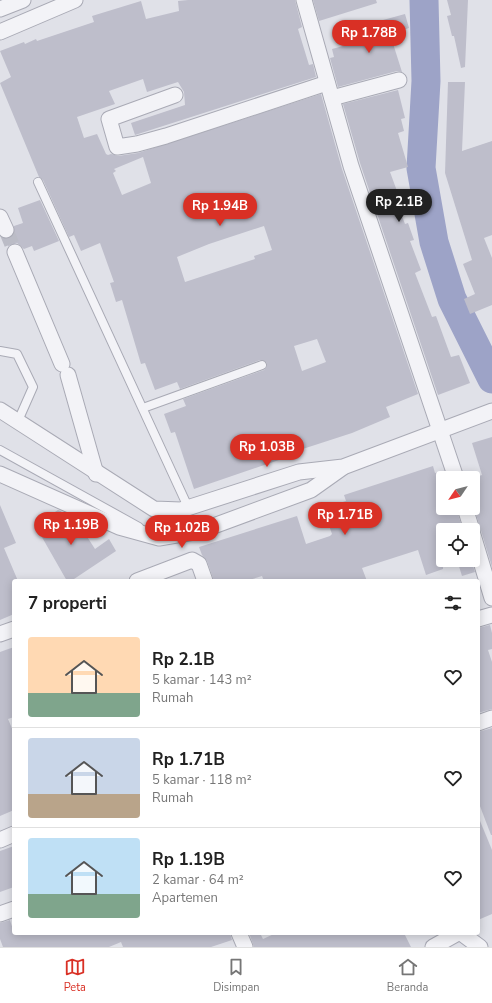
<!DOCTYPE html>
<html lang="id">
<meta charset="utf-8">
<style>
body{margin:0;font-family:"Nunito Sans",sans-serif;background:#f2f2f2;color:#222;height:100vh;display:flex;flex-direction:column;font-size:15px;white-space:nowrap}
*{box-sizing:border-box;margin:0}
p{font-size:13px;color:#767676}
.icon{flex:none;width:22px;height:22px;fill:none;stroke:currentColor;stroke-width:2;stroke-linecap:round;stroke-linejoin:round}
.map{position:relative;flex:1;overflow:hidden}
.drawer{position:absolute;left:12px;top:579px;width:468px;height:356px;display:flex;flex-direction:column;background:#fff;border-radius:4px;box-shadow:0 2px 10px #0003}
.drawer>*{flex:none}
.needle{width:26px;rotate:235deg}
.tools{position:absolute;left:436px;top:471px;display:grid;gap:8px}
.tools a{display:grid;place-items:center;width:44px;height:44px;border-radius:4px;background:#fff;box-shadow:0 2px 10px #0003;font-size:20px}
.price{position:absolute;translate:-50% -34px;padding:0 9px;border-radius:14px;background:#d93025;color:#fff;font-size:13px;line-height:26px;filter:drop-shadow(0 1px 2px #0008)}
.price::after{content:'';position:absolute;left:50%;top:24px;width:12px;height:9px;margin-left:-6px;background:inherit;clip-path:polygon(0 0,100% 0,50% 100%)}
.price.current{background:#222;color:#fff}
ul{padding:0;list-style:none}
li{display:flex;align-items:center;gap:12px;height:100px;padding:0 16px}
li+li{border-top:1px solid #e0e0e0}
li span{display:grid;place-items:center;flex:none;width:112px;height:80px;border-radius:4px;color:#555}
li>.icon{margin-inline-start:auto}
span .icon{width:48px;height:48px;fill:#fffc;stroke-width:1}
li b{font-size:17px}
h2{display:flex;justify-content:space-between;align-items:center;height:48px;padding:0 16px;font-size:17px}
.dock{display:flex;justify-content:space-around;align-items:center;height:56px;border-top:1px solid #e0e0e0;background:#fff;font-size:11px;color:#767676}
.dock a{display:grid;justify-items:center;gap:2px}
.dock .current{color:#d93025}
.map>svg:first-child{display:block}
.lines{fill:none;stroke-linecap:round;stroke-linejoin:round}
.river{stroke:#9da3c7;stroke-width:29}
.building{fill:#bebecb;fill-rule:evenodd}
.minor-tunnel{stroke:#bbbcc6;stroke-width:15;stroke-dasharray:15 8;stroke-linecap:butt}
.service-casing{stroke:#a9aab5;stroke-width:10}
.minor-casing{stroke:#a9aab5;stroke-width:17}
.service{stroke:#f3f3f7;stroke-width:8}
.minor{stroke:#f3f3f7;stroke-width:15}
</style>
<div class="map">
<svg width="492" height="947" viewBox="0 0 492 947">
<rect width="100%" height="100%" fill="#e0e1e8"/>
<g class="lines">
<path class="river" d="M424,0L426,81L421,168L434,242L452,299L492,379"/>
</g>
<g class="building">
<path d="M188,0H295L302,27L298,29L309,65L313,64L316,77L135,135L131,123L185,105L184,92L178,82L147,92L143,79L109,91L115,104L77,117L84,138L97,134L106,154L108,155L111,154L118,156L138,153L321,94L342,169L418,394L386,407L390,417L352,433L278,457L279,460L194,489L175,432L171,433L164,414L186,406L183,399L264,370L267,366V363L260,360L180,389L177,382L155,390L145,363L141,364L122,300L116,302L110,283L114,282L100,243L81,251L74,235L69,237L43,180L39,177L0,83L11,77L0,51L24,42L25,44L36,39L37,41L94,22L92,16L141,1L146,19L179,11L178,1ZM143,157L151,183L122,195L113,173L116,171L114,169ZM264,226L272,250L254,256L255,259L185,282L177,257L209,244ZM317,339L326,362L302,371L294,346Z"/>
<path d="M313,0H376L377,3L319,21Z"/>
<path d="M447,0H468L465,67L461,68L454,36H452L447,16L451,15Z"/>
<path d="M405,14L409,28L390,34L402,72L397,71L338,87L330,58L334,57L332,49L376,37L372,23Z"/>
<path d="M448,82H465L462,151L492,141V235L484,238L492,258V305L470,314L464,299L475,294L463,264L472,260L445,173Z"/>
<path d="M398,90L405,118L401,119L404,131L398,133L408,167L390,172L397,191L393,192L405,224L408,223L414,240L410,241L421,270L415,273L432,317L436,316L451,357L459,355L470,383L438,395L360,163L343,104Z"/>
<path d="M40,200L59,241L34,251L32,246L24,249L17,243L8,246L5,239L13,235L14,226L23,223L18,208Z"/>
<path d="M492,437V567L473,504V478L482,475L472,443Z"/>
<path d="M433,466L435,473L443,471V508H456L463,530H443V569L426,575L418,550L362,568L367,581H264L262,576L246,581H214L207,561L202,555L199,547L297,516L306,544L330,536L332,534L323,508L346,501L344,495Z"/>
<path d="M0,505L16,543L4,548L18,581H14V614L0,620Z"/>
<path d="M58,510L61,511L77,536L84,532L95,549L109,539L116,551L71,581H67L35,525Z"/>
<path d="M457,560H471L475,572L462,576Z"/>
<path d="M490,625L492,633V649L488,650L492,662V709L478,713V628Z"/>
<path d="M14,647V717L8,719L14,733V810L0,816V652Z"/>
<path d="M492,728V835H491L478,801V732Z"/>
<path d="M478,816L492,850V914L478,920Z"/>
<path d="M14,846V887L0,892V851Z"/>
<path d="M10,920L14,933H230L232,940L211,947H123L121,942L109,947H3L0,939V923Z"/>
<path d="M249,933H260L263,939L276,933H404L411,947H254Z"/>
</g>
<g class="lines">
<path class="minor-tunnel" d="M6,230L15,252"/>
<defs>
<g id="service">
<path d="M38,182L188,507"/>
<path d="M0,351L17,354L33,387L18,421"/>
<path d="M143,408L262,365"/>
<path d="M0,450L139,527"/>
</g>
<g id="minor">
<path d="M304,0L351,166L456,478"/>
<path d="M0,9L23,0"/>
<path d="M0,32L75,0"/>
<path d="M175,95L109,119L117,147L137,144L166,136L327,83"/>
<path d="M332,98L399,80"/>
<path d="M0,217L6,230"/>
<path d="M15,252L62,364"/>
<path d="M68,375L96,474"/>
<path d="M0,410L154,509L181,510L299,472L343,467L492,411"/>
<path d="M0,474L119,527L159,538L200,531L311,490L342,468"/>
<path d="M465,508L472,530"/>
<path d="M473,535L492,598"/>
<path d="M137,581L192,560L199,564L205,581"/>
<path d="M478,619L492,615"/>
<path d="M0,634L14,629"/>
<path d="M478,723L492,718"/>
<path d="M0,840L14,834"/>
<path d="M0,914L14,909"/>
<path d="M239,933L245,947"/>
<path d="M461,933L480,947"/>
<path d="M433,947L458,933"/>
</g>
</defs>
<use href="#service" class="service-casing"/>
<use href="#minor" class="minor-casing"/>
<use href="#service" class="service"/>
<use href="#minor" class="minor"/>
</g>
</svg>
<div class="tools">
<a><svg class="needle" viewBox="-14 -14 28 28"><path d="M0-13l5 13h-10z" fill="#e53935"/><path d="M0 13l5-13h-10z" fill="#767676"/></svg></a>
<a><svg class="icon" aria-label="locate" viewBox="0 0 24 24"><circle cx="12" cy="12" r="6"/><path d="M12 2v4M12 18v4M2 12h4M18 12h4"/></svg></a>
</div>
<b class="price" style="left:369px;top:54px">Rp 1.78B</b>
<b class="price current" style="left:399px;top:223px">Rp 2.1B</b>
<b class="price" style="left:220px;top:227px">Rp 1.94B</b>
<b class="price" style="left:267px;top:468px">Rp 1.03B</b>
<b class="price" style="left:345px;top:536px">Rp 1.71B</b>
<b class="price" style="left:71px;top:546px">Rp 1.19B</b>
<b class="price" style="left:182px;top:549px">Rp 1.02B</b>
<section class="drawer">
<h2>7 properti<svg class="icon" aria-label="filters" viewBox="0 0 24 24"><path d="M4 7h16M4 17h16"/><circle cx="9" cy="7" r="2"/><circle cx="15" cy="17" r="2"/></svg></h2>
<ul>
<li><span style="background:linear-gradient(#ffd9b3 70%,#7fa58c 0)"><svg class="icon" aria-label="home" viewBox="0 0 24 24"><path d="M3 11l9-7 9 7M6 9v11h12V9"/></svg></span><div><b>Rp 2.1B</b><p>5 kamar · 143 m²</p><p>Rumah</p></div><svg class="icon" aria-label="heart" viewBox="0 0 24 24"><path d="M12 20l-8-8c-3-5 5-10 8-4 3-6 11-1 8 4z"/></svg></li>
<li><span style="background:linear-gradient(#c9d6e8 70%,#b9a48a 0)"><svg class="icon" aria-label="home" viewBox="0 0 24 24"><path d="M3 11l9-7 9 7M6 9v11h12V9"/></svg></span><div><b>Rp 1.71B</b><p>5 kamar · 118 m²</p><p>Rumah</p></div><svg class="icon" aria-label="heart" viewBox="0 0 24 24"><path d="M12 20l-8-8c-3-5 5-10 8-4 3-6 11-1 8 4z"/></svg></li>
<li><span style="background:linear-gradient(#bfe0f5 70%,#7fa58c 0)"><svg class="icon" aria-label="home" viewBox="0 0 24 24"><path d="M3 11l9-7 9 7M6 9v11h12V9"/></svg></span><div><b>Rp 1.19B</b><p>2 kamar · 64 m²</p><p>Apartemen</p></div><svg class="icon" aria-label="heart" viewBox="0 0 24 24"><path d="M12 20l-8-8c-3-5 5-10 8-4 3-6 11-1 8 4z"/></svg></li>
</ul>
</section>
</div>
<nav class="dock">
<a class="current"><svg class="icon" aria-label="map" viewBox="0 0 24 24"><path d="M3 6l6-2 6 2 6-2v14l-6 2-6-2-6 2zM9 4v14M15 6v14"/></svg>Peta</a>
<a><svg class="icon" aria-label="saved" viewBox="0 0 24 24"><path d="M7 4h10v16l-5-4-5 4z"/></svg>Disimpan</a>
<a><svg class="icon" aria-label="home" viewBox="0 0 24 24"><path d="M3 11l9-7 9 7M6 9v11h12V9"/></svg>Beranda</a>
</nav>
